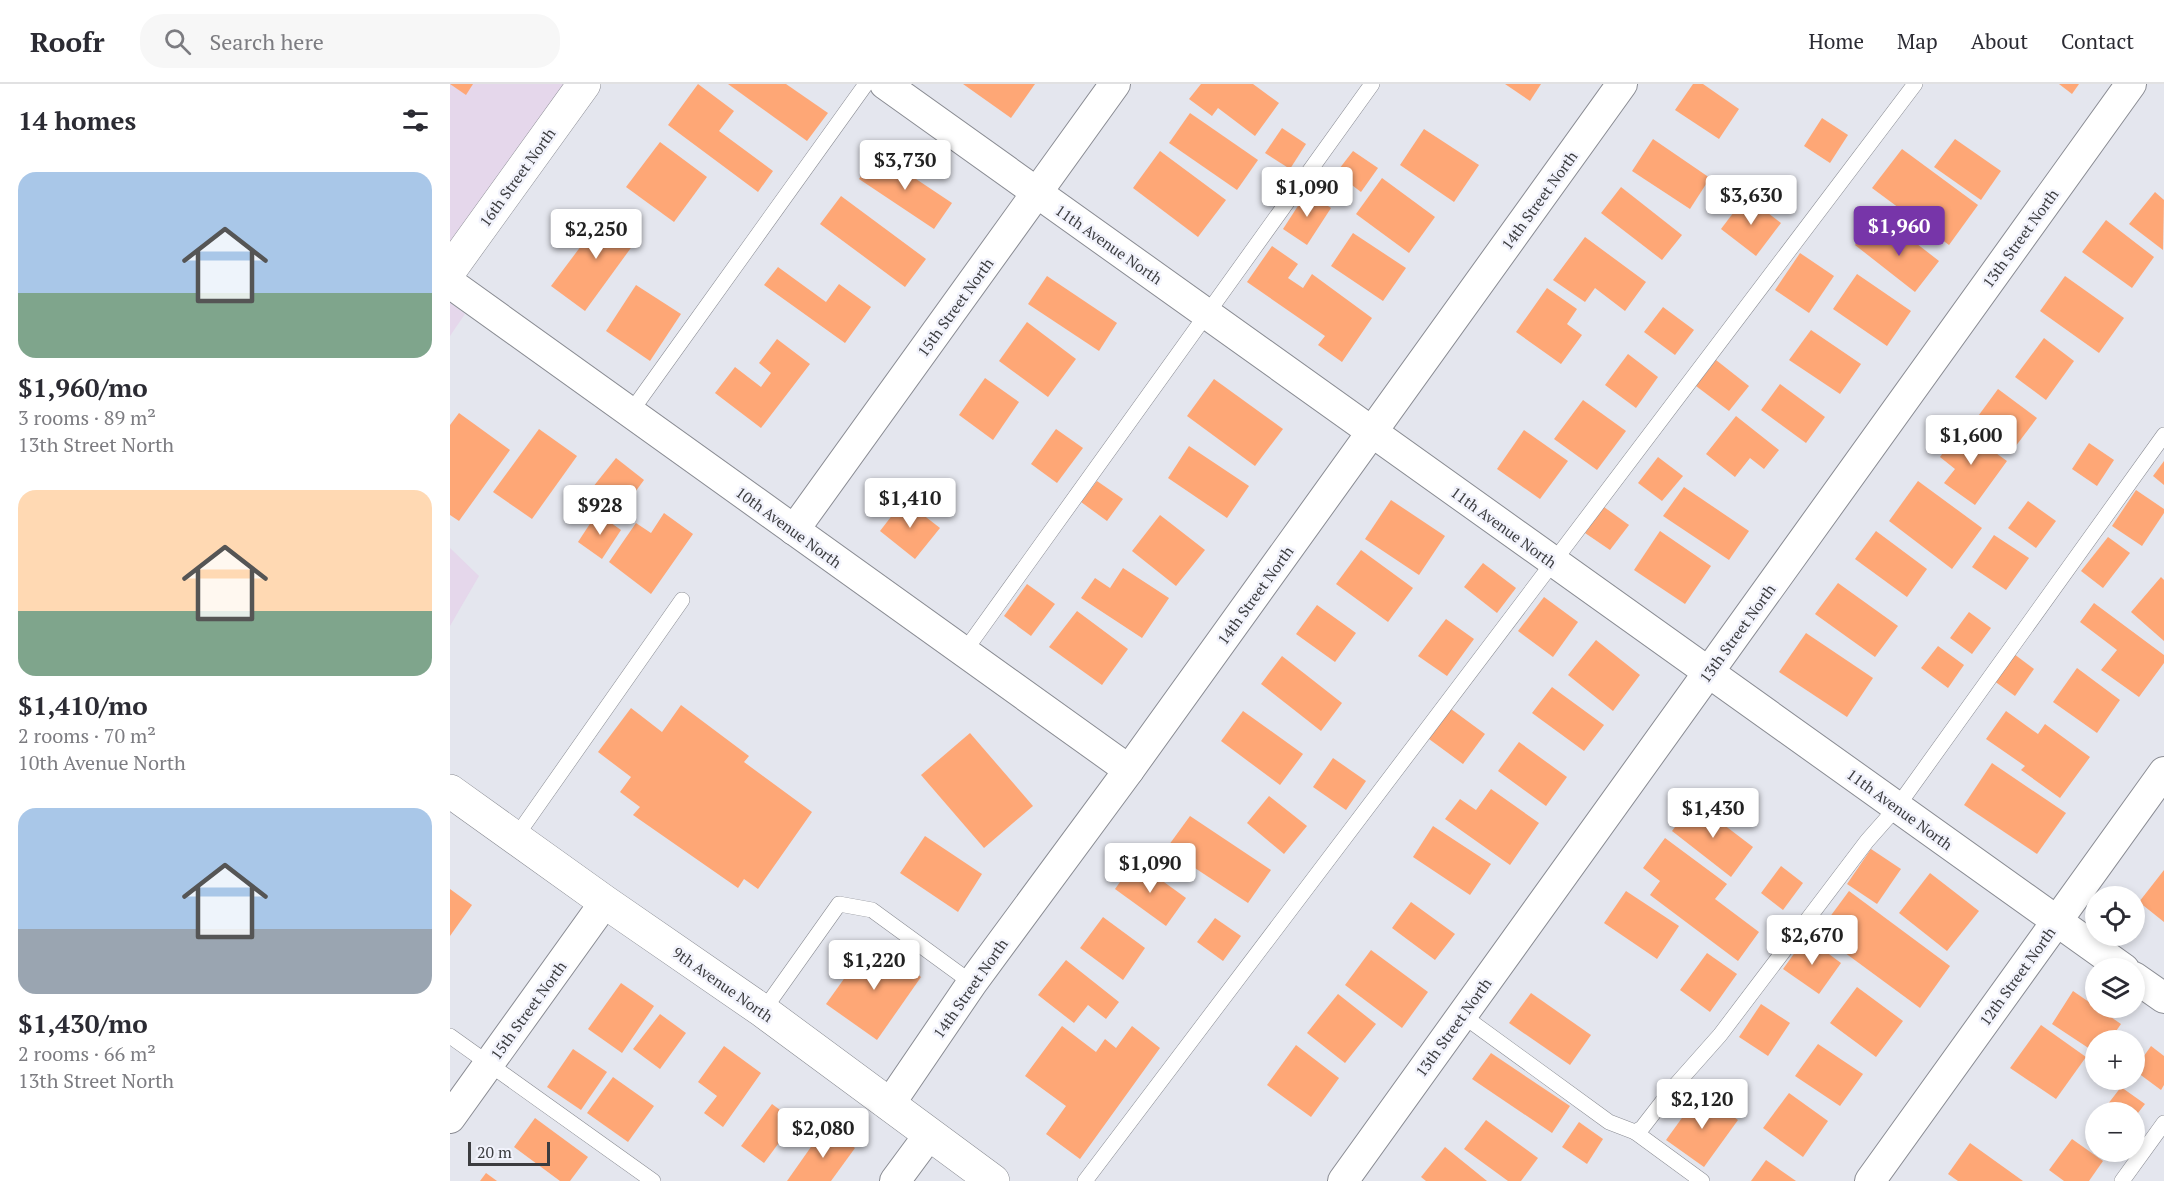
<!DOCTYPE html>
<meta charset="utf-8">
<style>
body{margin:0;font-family:"PT Serif",serif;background:#f7f7f7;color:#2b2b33;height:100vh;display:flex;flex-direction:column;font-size:22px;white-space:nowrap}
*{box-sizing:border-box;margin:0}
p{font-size:20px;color:#7c7c81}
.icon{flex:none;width:33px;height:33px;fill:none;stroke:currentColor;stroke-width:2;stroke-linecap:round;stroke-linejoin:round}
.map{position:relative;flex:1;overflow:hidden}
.details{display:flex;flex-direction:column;background:#fff;width:450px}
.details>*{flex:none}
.tools{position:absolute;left:1635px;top:802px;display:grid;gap:12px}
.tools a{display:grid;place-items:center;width:60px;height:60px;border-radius:50%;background:#fff;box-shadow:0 3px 9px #0003;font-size:30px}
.scale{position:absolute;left:18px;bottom:15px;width:82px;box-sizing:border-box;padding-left:6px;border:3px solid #3b3c3f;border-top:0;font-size:16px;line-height:21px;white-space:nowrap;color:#3b3c3f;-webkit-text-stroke:4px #f2f3fc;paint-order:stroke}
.price{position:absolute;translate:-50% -51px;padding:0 14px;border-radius:6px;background:#fff;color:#222;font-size:20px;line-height:39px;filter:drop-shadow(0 2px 3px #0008)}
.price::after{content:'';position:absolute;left:50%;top:36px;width:18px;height:14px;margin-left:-9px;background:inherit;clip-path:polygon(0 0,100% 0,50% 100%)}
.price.on{background:#7735a9;color:#fff}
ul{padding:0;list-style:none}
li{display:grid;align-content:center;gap:12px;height:318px;padding:0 18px}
li span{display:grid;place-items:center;height:186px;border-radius:18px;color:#555}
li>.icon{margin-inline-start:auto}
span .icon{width:108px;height:108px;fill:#fffc;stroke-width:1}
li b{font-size:26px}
h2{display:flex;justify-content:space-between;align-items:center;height:72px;padding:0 18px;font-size:26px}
header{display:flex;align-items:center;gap:36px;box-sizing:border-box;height:84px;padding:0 30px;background:#fff;border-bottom:2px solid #e1e1e2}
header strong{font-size:28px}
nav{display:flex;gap:33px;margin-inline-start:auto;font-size:21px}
.search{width:420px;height:54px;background:#f7f7f7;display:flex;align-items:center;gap:15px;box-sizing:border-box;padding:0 21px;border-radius:24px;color:#7c7c81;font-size:22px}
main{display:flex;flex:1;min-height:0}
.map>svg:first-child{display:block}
.commercial{fill:#e5d7eb}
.building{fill:#fea776}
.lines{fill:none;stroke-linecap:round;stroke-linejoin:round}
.service-casing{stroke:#8a8c93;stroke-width:16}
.minor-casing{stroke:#8a8c93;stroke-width:32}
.tertiary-casing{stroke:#8a8c93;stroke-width:34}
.service{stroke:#fff;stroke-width:15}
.minor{stroke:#fff;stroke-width:30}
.tertiary{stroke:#fff;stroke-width:33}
.labels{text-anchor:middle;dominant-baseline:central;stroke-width:5;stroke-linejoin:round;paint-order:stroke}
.street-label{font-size:15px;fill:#3b3c3f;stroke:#f2f3fc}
</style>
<header>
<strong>Roofr</strong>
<div class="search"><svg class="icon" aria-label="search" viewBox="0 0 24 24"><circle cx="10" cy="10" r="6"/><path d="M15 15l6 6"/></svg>Search here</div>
<nav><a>Home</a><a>Map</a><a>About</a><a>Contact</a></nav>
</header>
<main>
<section class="details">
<h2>14 homes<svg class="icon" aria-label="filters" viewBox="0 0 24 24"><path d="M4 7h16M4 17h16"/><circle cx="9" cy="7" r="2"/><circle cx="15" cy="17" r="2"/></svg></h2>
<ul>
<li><span style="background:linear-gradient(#a9c7e8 65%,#7fa58c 0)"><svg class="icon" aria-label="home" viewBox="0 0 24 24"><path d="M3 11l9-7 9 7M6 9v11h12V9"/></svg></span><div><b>$1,960/mo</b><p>3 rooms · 89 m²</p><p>13th Street North</p></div></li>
<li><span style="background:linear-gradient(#ffd9b3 65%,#7fa58c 0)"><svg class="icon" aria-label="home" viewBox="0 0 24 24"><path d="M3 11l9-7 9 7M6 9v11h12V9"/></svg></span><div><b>$1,410/mo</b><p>2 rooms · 70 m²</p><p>10th Avenue North</p></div></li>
<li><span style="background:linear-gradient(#a9c7e8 65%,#9aa5b1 0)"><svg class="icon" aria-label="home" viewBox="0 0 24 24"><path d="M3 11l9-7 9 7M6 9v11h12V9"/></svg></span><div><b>$1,430/mo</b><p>2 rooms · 66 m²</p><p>13th Street North</p></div></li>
</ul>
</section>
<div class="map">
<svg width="1714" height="1097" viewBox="0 0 1714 1097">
<rect width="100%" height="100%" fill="#e4e6ee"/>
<g class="commercial">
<path d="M0,0H116L0,161Z"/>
<path d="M0,219L15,230L0,252Z"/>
<path d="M0,464L29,492L0,542Z"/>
</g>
<g class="building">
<path d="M0,0H23L16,11Z"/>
<path d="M248,0L284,27L269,47L323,87L308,108L218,41Z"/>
<path d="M278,0H336L378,29L357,57Z"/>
<path d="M513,0H585L561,34Z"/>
<path d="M751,0H803L829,19L805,52L768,24L762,32L739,15Z"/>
<path d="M1055,0H1091L1080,17Z"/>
<path d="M1243,0H1253L1289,25L1269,55L1225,26Z"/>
<path d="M1609,0H1629L1622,10Z"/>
<path d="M740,29L808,76L787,106L719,59Z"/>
<path d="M1372,34L1398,51L1380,79L1354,62Z"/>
<path d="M832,44L856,60L840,85L815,69Z"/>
<path d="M974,45L1029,81L1004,118L950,81Z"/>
<path d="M1203,55L1260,94L1240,125L1182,87Z"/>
<path d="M1505,55L1551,87L1531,116L1484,83Z"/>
<path d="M210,58L257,93L224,138L176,103Z"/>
<path d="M1452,65L1528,121L1499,161L1422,104Z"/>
<path d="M710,67L776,116L748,153L683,104Z"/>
<path d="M903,67L928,84L911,108L886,89Z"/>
<path d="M427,69L502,119L484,145L409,95Z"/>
<path d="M932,94L985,133L959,169L906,130Z"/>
<path d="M1171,103L1232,151L1212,176L1151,129Z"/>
<path d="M857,108L881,124L857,161L833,145Z"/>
<path d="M1705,108L1714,116L1713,166L1679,140Z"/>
<path d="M391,112L476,175L455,203L370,140Z"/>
<path d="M1296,112L1331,139L1306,172L1271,145Z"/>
<path d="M158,126L191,150L135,227L101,202Z"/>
<path d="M1656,136L1704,173L1682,204L1632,168Z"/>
<path d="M1444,142L1489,177L1465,208L1405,161L1417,146L1432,157Z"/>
<path d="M903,149L956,184L933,217L881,182Z"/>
<path d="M1135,153L1196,198L1175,227L1145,204L1135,218L1103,196Z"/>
<path d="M822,162L848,180L838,194L853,204L862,190L922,234L892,278L868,261L875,252L797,198Z"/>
<path d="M1350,169L1384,192L1359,229L1325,206Z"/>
<path d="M328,183L376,218L389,200L421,223L395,259L314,201Z"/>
<path d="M1407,190L1461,227L1437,262L1383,225Z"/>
<path d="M597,192L667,239L649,267L578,220Z"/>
<path d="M1615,192L1674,234L1649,269L1590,227Z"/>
<path d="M186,201L231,230L200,277L156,247Z"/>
<path d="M1097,204L1127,225L1117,240L1132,251L1111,280L1066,248Z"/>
<path d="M1213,223L1244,246L1225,271L1194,248Z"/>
<path d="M577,238L626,275L598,313L549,277Z"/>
<path d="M1361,246L1411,280L1390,310L1339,276Z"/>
<path d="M1594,254L1624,277L1596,316L1565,293Z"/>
<path d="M327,255L360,280L311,344L265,309L285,283L311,303L321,289L309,279Z"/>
<path d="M1178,270L1208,293L1186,324L1155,301Z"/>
<path d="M1266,276L1299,302L1279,327L1246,302Z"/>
<path d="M535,294L569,318L543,356L509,331Z"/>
<path d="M764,295L833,345L805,382L737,332Z"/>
<path d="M1330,300L1375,333L1356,359L1311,326Z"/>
<path d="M1548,305L1587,334L1562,367L1523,339Z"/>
<path d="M1133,316L1176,347L1147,386L1104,355Z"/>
<path d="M9,329L60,366L9,437L0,431V341Z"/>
<path d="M1286,332L1329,366L1314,385L1300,374L1285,393L1256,370Z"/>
<path d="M1511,344L1557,377L1525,421L1494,399L1505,385L1490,373Z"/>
<path d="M89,345L127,372L82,435L43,408Z"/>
<path d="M606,345L633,364L607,399L581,380Z"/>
<path d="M1074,346L1118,377L1090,415L1047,385Z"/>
<path d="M1639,359L1664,376L1647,402L1622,385Z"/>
<path d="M739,362L799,402L777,434L718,394Z"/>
<path d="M1208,373L1233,392L1212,417L1188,399Z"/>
<path d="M166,374L194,396L168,431L139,408Z"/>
<path d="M1714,377V401L1703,392Z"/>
<path d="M647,397L673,415L657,437L631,418Z"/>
<path d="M1468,397L1532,444L1502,485L1439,437Z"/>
<path d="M1234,403L1299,447L1279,476L1213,432Z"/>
<path d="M1686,406L1714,425V429L1692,462L1662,442Z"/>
<path d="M454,416L490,444L465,475L430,447Z"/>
<path d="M941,416L995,452L969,491L915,455Z"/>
<path d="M1578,417L1606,437L1586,464L1558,444Z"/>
<path d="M1154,423L1179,441L1160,466L1135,449Z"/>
<path d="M147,429L171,446L152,475L128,458Z"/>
<path d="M214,429L243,450L201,510L159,478L186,439L201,449Z"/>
<path d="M710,431L755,466L726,502L682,467Z"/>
<path d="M1210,447L1261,482L1235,520L1184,486Z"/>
<path d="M1426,447L1477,485L1457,513L1405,475Z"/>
<path d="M1544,451L1579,474L1556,506L1522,483Z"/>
<path d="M1658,453L1680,469L1653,504L1631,487Z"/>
<path d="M911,466L963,504L938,538L886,500Z"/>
<path d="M1033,479L1066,504L1047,529L1014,503Z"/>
<path d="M673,484L719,514L692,554L631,514L645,494L660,504Z"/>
<path d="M1711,493L1714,496V557L1681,528Z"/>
<path d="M1388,499L1448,542L1425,573L1365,530Z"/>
<path d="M577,500L605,520L581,552L554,532Z"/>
<path d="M1094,513L1128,538L1103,573L1068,547Z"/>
<path d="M1644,519L1714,571V579L1689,613L1651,586L1667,566L1630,538Z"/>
<path d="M867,521L906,549L885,578L846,550Z"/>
<path d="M627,527L678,565L652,601L599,563Z"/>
<path d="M1519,528L1541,544L1522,570L1500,554Z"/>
<path d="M996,535L1024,555L997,592L968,572Z"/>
<path d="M1356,549L1423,594L1397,633L1329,588Z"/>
<path d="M1146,556L1190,591L1163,627L1118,591Z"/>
<path d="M1488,562L1514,581L1498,604L1471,584Z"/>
<path d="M1560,567L1584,585L1565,612L1540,594Z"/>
<path d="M832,572L892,619L871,647L811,600Z"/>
<path d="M1627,584L1670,616L1647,649L1603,618Z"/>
<path d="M1102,603L1154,641L1134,667L1082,629Z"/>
<path d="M231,621L299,672L294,678L362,728L308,805L294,795L288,804L183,731L190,723L170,708L181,693L148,668L181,624L212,648Z"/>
<path d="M1001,625L1035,650L1013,680L979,655Z"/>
<path d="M793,627L853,670L830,701L771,657Z"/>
<path d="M1556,627L1588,650L1595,640L1640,673L1610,714L1571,686L1575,682L1536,655Z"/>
<path d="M520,649L583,722L534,764L471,691Z"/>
<path d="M1069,658L1117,693L1096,722L1048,687Z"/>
<path d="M883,674L916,697L896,726L863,703Z"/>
<path d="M1542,679L1616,729L1587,770L1514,721Z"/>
<path d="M1041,705L1089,739L1060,781L995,735L1010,715L1026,726Z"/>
<path d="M819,712L857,742L834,770L797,739Z"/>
<path d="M1244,718L1303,763L1281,793L1222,747Z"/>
<path d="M740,732L821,786L798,819L716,765Z"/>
<path d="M983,742L1041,780L1020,811L963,773Z"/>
<path d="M475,752L532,790L508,828L450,789Z"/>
<path d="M1215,754L1277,800L1265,815L1309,848L1288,877L1200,811L1210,797L1193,784Z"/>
<path d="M1421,765L1451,785L1427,820L1397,800Z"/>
<path d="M685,777L736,814L716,842L665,805Z"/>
<path d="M1331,782L1353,799L1333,826L1311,809Z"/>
<path d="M1714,786V838L1689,818Z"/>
<path d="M1480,789L1529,827L1497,867L1449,829Z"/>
<path d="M0,805L22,821L0,852Z"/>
<path d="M1176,807L1229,842L1207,875L1154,839Z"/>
<path d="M1399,807L1500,882L1470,924L1368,849Z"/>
<path d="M961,818L1005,850L985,876L942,844Z"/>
<path d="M653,833L695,864L673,896L630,864Z"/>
<path d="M765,834L791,852L773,877L747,858Z"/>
<path d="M1356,853L1391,879L1369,910L1333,885Z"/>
<path d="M421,857L471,893L427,956L376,920Z"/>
<path d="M921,866L978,908L952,944L895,901Z"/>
<path d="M1257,869L1287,890L1260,928L1230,906Z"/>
<path d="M616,876L669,918L656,935L638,921L624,939L588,911Z"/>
<path d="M171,899L204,922L172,969L138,945Z"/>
<path d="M1407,903L1453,937L1426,973L1380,939Z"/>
<path d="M1623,907L1671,940L1659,957H1646V969L1602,940Z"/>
<path d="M1081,909L1141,951L1120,981L1059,939Z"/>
<path d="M888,910L926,940L895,979L857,949Z"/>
<path d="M1311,920L1340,939L1318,972L1289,953Z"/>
<path d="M210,930L236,949L210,985L183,965Z"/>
<path d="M1591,941L1636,973L1606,1015L1560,984Z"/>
<path d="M612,942L646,968L655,955L666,964L682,942L710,964L630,1075L596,1050L616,1022L575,992Z"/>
<path d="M1368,960L1413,990L1390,1022L1345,992Z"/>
<path d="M846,961L889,994L861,1033L817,1001Z"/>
<path d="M274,962L311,989L273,1043L254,1029L267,1012L248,998Z"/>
<path d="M1701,962L1714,972V1001L1711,1006L1684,986Z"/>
<path d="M123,965L157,988L131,1026L97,1003Z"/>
<path d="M1041,969L1120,1022L1102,1049L1022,995Z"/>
<path d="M163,993L204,1022L178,1058L137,1029Z"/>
<path d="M1671,1003L1695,1020L1684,1034V1029H1651Z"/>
<path d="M1250,1009L1288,1036L1254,1083L1216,1056Z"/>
<path d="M1339,1009L1378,1037L1353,1073L1313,1044Z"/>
<path d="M322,1020L345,1037L314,1079L291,1062Z"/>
<path d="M85,1034L138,1073L120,1097H110L64,1063Z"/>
<path d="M1036,1036L1088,1074L1071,1097H1058L1014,1065Z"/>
<path d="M1129,1038L1153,1055L1137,1080L1112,1063Z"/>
<path d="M375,1043L405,1064L381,1097H337Z"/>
<path d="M1622,1055L1653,1077L1639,1097H1614L1599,1086Z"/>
<path d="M1520,1059L1573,1097H1508L1498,1090Z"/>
<path d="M995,1063L1037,1097H976L971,1093Z"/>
<path d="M1316,1076L1346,1097H1301Z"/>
<path d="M36,1089L47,1097H30Z"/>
</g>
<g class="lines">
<defs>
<g id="service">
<path d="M180,329L416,0"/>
<path d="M514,568L922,0"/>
<path d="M65,754L232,516"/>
<path d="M313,927L389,820L422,826L522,899"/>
<path d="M1012,931L1159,1038L1185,1048L1192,1044L1223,1004L1270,951L1417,757L1447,723L1714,351"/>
<path d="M0,952L203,1097"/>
<path d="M1185,1048L1252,1097"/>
<path d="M635,1097L1465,0"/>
<path d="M1672,1097L1714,1039"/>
</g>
<g id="minor">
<path d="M435,0L1674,885"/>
<path d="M0,199L679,686"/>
<path d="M344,446L665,0"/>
<path d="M1684,893L1714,914"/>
<path d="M439,1021L522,899L679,686L1172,0"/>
<path d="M0,1034L155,818"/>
<path d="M445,1097L479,1051"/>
<path d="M893,1097L1681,0"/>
<path d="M1420,1097L1714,688"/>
</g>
<g id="tertiary">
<path d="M0,186L134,0"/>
<path d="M0,707L155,818L313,927L543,1097"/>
</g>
</defs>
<use href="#service" class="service-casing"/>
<use href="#minor" class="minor-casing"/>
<use href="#tertiary" class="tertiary-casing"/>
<use href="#service" class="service"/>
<use href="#minor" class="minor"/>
<use href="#tertiary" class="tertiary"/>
</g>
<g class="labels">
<g class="street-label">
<text transform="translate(67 93) rotate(-54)">16th Street North</text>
<text transform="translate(1089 116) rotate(-54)">14th Street North</text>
<text transform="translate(1570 154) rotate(-54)">13th Street North</text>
<text transform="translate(659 160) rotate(35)">11th Avenue North</text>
<text transform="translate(505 223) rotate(-54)">15th Street North</text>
<text transform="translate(339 443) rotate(36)">10th Avenue North</text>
<text transform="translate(1054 443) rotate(36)">11th Avenue North</text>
<text transform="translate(805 511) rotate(-54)">14th Street North</text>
<text transform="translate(1287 549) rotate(-54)">13th Street North</text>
<text transform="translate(1450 725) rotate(36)">11th Avenue North</text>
<text transform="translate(1567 892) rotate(-54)">12th Street North</text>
<text transform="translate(273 900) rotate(35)">9th Avenue North</text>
<text transform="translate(520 904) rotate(-55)">14th Street North</text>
<text transform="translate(78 926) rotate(-54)">15th Street North</text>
<text transform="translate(1003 943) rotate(-54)">13th Street North</text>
</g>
</g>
</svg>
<div class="tools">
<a><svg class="icon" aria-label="locate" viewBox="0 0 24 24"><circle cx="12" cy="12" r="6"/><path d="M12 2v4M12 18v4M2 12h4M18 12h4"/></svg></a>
<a><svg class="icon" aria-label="layers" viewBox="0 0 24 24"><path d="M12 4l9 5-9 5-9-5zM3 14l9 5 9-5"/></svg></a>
<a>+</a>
<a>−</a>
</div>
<div class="scale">20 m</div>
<b class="price" style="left:455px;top:107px">$3,730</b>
<b class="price" style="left:857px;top:134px">$1,090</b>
<b class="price" style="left:1301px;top:142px">$3,630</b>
<b class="price on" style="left:1449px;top:173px">$1,960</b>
<b class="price" style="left:146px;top:176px">$2,250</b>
<b class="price" style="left:1521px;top:382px">$1,600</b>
<b class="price" style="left:460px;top:445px">$1,410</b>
<b class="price" style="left:150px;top:452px">$928</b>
<b class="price" style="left:1263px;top:755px">$1,430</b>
<b class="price" style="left:700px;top:810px">$1,090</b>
<b class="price" style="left:1362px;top:882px">$2,670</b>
<b class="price" style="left:424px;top:907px">$1,220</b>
<b class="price" style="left:1252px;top:1046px">$2,120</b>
<b class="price" style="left:373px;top:1075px">$2,080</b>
</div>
</main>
